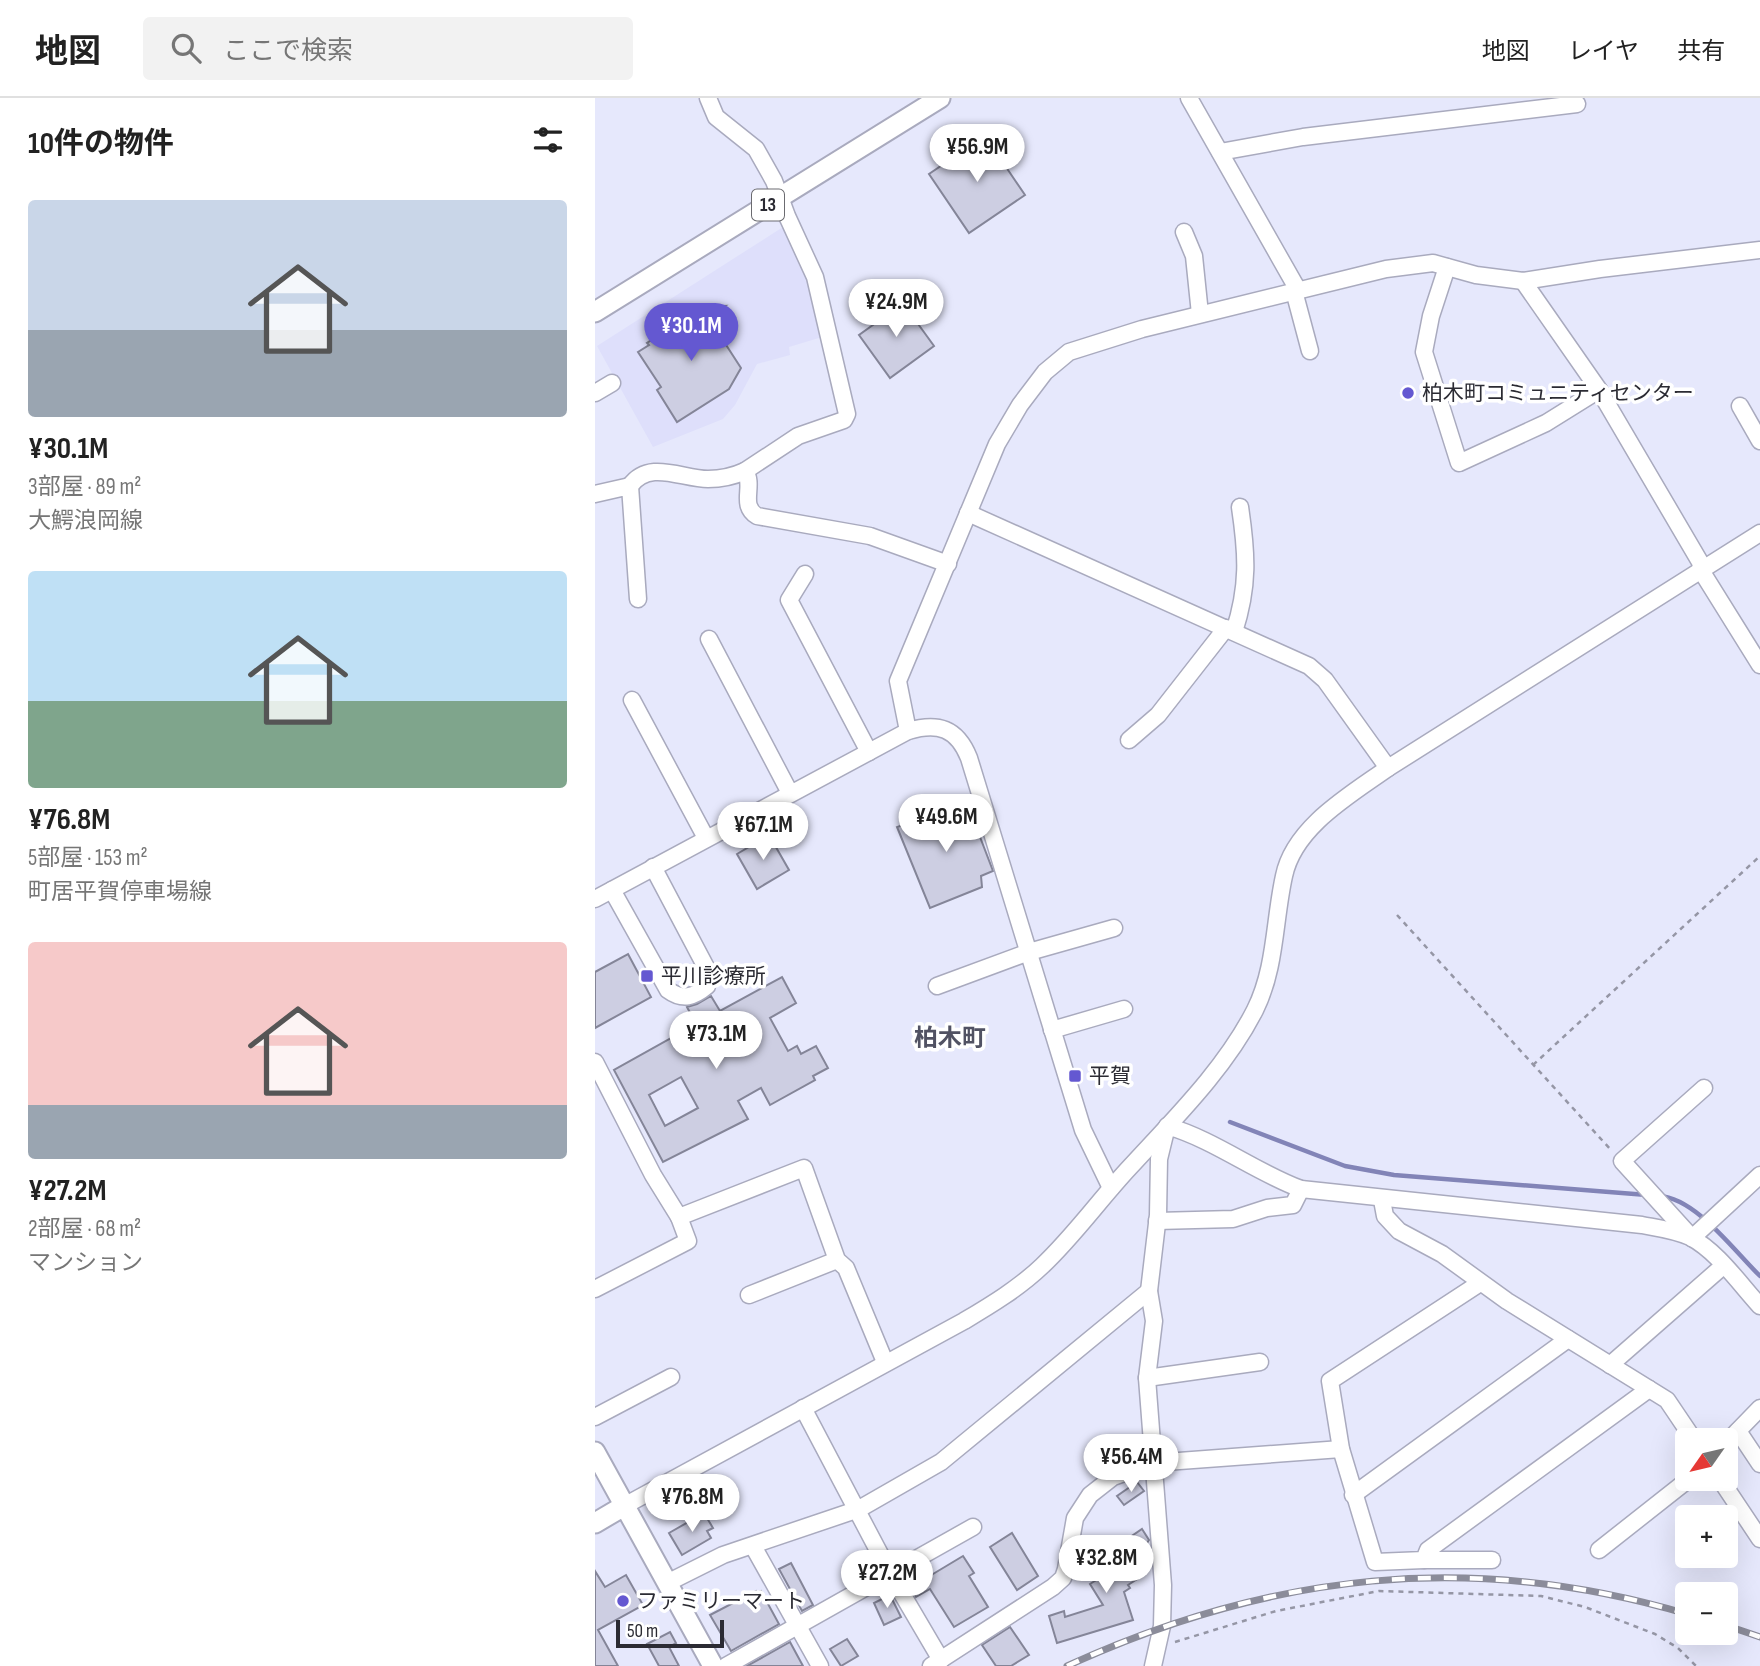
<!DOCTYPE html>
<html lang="ja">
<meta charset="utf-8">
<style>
body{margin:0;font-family:"Sofia Sans Condensed","Noto Sans JP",sans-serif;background:#f2f2f2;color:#222;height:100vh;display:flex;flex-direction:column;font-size:26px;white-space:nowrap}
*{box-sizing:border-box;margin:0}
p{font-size:23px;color:#767676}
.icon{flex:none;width:38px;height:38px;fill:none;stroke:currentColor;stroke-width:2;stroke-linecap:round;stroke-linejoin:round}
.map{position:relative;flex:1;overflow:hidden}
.drawer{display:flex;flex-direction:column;background:#fff;width:595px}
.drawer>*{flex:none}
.needle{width:46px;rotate:236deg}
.buttons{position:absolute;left:1080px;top:1330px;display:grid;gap:14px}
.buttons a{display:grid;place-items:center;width:63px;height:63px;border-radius:7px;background:#fff;box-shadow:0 7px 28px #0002;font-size:35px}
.scale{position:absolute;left:21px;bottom:18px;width:108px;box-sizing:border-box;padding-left:7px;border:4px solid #2b2b33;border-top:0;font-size:19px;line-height:24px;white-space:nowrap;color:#2b2b33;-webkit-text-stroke:5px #fff;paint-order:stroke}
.price{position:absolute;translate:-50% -60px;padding:0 16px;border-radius:24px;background:#fff;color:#222;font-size:23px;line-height:46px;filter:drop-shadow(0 2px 4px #0008)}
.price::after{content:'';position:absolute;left:50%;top:42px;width:21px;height:16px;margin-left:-10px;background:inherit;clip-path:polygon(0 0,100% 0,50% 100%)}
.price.on{background:#6458d1;color:#fff}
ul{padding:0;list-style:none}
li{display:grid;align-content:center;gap:14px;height:371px;padding:0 28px}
li span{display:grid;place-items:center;height:217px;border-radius:7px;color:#555}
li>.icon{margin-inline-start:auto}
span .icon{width:126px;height:126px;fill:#fffc;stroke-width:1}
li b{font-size:30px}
h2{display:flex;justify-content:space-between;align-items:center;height:84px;padding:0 28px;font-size:30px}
header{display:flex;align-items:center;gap:42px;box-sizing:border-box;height:98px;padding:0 35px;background:#fff;border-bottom:2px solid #e0e0e0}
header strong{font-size:33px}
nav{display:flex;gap:38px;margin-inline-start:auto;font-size:24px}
.search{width:490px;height:63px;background:#f2f2f2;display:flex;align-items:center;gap:18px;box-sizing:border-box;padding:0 24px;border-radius:7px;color:#767676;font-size:26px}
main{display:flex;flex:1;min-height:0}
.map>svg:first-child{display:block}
.built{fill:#dedffb}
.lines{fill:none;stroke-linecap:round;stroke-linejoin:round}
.stream{stroke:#8284b7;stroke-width:4.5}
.building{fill:#cdcee2;stroke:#848598;stroke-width:2;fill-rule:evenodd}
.minor-casing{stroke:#a9aabe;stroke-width:19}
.major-casing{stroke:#a9aabe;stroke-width:23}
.path{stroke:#9596a5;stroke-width:2.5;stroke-dasharray:5 5;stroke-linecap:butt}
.minor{stroke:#fff;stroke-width:16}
.major{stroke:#fff;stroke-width:19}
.rail-casing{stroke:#8b8c9a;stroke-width:7}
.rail{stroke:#fff;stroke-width:4.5;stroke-dasharray:13;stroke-linecap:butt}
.poi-dot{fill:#6458d1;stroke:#fff;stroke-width:2.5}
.labels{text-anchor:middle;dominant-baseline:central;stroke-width:7;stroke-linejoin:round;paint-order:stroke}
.shield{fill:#fff;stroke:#6b6b70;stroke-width:2}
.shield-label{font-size:19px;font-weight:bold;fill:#2b2b33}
.poi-label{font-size:21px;fill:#2b2b33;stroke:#fff;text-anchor:start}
.quarter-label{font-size:24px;font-weight:bold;fill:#515263;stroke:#fff}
</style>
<header>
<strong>地図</strong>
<div class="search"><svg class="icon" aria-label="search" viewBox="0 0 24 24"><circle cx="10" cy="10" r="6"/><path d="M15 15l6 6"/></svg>ここで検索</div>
<nav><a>地図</a><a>レイヤ</a><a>共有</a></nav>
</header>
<main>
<section class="drawer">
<h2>10件の物件<svg class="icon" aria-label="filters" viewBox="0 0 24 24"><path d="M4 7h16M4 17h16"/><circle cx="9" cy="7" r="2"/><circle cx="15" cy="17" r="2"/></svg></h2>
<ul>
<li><span style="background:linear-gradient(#c9d6e8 60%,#9aa5b1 0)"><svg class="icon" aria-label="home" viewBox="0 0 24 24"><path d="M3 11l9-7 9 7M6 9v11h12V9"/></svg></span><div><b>¥30.1M</b><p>3部屋 · 89 m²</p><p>大鰐浪岡線</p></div></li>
<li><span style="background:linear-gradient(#bfe0f5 60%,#7fa58c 0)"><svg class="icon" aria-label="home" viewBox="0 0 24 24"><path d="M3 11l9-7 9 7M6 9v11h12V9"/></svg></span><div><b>¥76.8M</b><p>5部屋 · 153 m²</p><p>町居平賀停車場線</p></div></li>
<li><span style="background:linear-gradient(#f6c9c9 75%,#9aa5b1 0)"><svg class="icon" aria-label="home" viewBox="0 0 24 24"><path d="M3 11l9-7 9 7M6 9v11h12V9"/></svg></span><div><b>¥27.2M</b><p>2部屋 · 68 m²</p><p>マンション</p></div></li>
</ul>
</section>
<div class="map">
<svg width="1165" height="1568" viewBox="0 0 1165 1568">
<rect width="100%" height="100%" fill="#e6e8fc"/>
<path class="built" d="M188,129L215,179L227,239L194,249L195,257L162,266L140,307L128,321L58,349L2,248Z"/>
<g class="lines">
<g class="stream">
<path d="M635,1024L750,1068L799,1077L1052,1097"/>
<path d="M1064,1098C1101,1100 1139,1153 1165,1178"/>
</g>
</g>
<g class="building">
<path d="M390,38L430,97L374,135L334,76Z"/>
<path d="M305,201L339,248L295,280L264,237L289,219L286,215Z"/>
<path d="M130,208L113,219L146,270L134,291L82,324L62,292L66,289L43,254L54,247L52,245L107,209Z"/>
<path d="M372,705L398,773L386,778L387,789L335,810L302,729Z"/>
<path d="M174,737L194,772L162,791L142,756Z"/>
<path d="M33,856L56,899L0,930V874Z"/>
<path d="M187,879L201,905L175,920L193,953L202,948L206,956L221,948L233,970L218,978L220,982L175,1007L166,990L143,1003L153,1021L68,1064L19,972L101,926L92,909L102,906L116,898L125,913ZM86,979L103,1010L70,1028L54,997Z"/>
<path d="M542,1384L549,1393L529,1407L522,1398Z"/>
<path d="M109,1415L118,1430L112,1433L116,1440L87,1457L74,1435Z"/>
<path d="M547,1431L554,1442L550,1448L554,1454L539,1465L547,1478L533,1487L535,1490L529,1494L538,1522L462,1545L454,1518L469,1513L470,1519L508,1507L495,1486L503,1481L500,1476L534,1453L528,1444Z"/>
<path d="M417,1435L443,1478L422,1492L395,1449Z"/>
<path d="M368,1458L379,1475L374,1478L393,1509L359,1529L335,1491L321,1499L310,1480L327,1470L333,1479Z"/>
<path d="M196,1465L218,1507L207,1513L184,1471Z"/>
<path d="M0,1473L10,1489L31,1477L48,1507L3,1532L23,1568H0Z"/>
<path d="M161,1493L162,1495L166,1493L184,1526L136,1553L115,1517Z"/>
<path d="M295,1497L306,1519L289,1527L279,1505Z"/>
<path d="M415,1529L434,1557L416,1568H401L387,1547Z"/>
<path d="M75,1534L81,1545L74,1549L84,1568H64L52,1546Z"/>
<path d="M252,1541L263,1558L246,1568L235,1551Z"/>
<path d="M195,1544L208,1568H152Z"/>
</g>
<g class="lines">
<defs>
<g id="minor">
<path d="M113,0L121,19L161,51L179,83L192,118L220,179L252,316L249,322L203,338L150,373"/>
<path d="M594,0L703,192"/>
<path d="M625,54L708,39L982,6"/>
<path d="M589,134L599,158L605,216"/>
<path d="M852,169L836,218L829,254L864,365L951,325L1004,292"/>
<path d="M928,183L1004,292L1105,464L1107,474L1165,567"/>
<path d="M699,193L715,253"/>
<path d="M0,295L17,285"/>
<path d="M1145,308L1165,343"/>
<path d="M35,388C54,361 87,381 113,381C127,381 137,379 150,373C160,388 144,407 162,418L275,438L353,466"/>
<path d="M0,396L35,388L43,501"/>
<path d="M373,415L714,568L730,582L793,670"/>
<path d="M210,476L194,502L274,654"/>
<path d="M639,534C654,488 652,456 645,409"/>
<path d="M114,541L195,695"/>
<path d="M37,602L111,740"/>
<path d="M313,633L303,583L402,346L425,307L450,274L474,254L547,231L791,171L838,165L881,177L928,183L1005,171L1165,152"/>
<path d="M534,642L563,617L631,530"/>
<path d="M17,792L73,892C88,903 99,899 112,888L114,875L58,769"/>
<path d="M0,801L313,633C343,624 362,630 374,660L488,1032L516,1090"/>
<path d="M342,888L434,854L519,830"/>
<path d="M457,932L529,911"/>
<path d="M0,964L58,1077L84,1119L209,1070L242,1162L251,1170L290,1264"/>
<path d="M1109,990L1027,1063L1097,1140L1165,1077"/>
<path d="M787,1102L790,1118L804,1133L847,1156L912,1203L1072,1302L1099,1342"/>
<path d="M562,1123L638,1121L672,1110L698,1107L706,1091"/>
<path d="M885,1185L735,1283L746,1351L780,1464L829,1462L833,1452L1054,1291"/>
<path d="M0,1191L93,1143L84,1119"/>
<path d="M154,1197L242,1162"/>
<path d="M1015,1267L1128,1168"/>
<path d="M552,1280L665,1264"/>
<path d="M208,1310L296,1477L346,1562"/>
<path d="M0,1319L76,1279"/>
<path d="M1143,1333L1165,1366"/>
<path d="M1130,1346L1165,1310"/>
<path d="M1125,1381L1165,1441"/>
<path d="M758,1397L973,1241"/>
<path d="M29,1408L369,1223C396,1207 424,1190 447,1168C479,1138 505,1101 535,1069C579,1021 630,971 660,912C681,870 679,823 689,778C699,729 755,697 793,670L1165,435"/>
<path d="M158,1448L225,1568"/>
<path d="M1004,1452L1094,1381"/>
<path d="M829,1462H897"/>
<path d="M72,1485L128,1457L264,1411L346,1364L554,1193"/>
<path d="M131,1568L378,1429"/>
<path d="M336,1568L458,1489L468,1480L471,1471L480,1420L495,1397L518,1379L557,1365L746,1351"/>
<path d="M558,1568L567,1528L568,1487L552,1280L559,1223L554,1193L563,1117L564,1061L572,1028C620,1042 660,1074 706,1091L1047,1127C1063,1130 1080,1132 1095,1139C1122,1153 1144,1185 1165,1208"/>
</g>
<g id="major">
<path d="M0,214L345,0"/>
<path d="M0,1354L118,1568"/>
<path d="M0,1425L29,1408"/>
</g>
</defs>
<use href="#minor" class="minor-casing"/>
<use href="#major" class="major-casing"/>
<g class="path">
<path d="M802,817L1016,1052"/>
<path d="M938,967L1165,758"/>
<path d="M580,1544L681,1513L784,1493L946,1498L990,1509L1060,1536L1083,1550L1101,1568"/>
</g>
<use href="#minor" class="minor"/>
<use href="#major" class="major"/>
<defs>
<g id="rail">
<path d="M1130,1527L1165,1539"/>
<path d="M472,1568C675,1475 876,1452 1092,1516"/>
</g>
</defs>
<use href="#rail" class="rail-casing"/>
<use href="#rail" class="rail"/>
</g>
<g class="poi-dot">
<circle cx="813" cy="295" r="7"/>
<rect x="45" y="871" width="14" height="14" rx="3.5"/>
<rect x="473" y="971" width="14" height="14" rx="3.5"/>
<circle cx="28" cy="1503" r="7"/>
</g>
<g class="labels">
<rect class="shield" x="157" y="91.5" width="32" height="31" rx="5"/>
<g class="shield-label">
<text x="173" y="107">13</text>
</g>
<g class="poi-label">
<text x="827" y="295">柏木町コミュニティセンター</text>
<text x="66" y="878">平川診療所</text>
<text x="494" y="978">平賀</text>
<text x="42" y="1503">ファミリーマート</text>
</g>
<g class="quarter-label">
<text x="355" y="940">柏木町</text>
</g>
</g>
</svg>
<div class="buttons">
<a><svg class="needle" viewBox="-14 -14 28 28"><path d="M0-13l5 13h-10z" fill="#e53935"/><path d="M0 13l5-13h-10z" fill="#767676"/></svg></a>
<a>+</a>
<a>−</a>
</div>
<div class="scale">50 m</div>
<b class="price" style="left:382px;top:86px">¥56.9M</b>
<b class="price" style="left:301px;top:241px">¥24.9M</b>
<b class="price on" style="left:96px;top:265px">¥30.1M</b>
<b class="price" style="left:351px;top:756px">¥49.6M</b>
<b class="price" style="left:168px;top:764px">¥67.1M</b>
<b class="price" style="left:121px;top:973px">¥73.1M</b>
<b class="price" style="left:536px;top:1396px">¥56.4M</b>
<b class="price" style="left:97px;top:1436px">¥76.8M</b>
<b class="price" style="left:511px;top:1497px">¥32.8M</b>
<b class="price" style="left:292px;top:1512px">¥27.2M</b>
</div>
</main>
